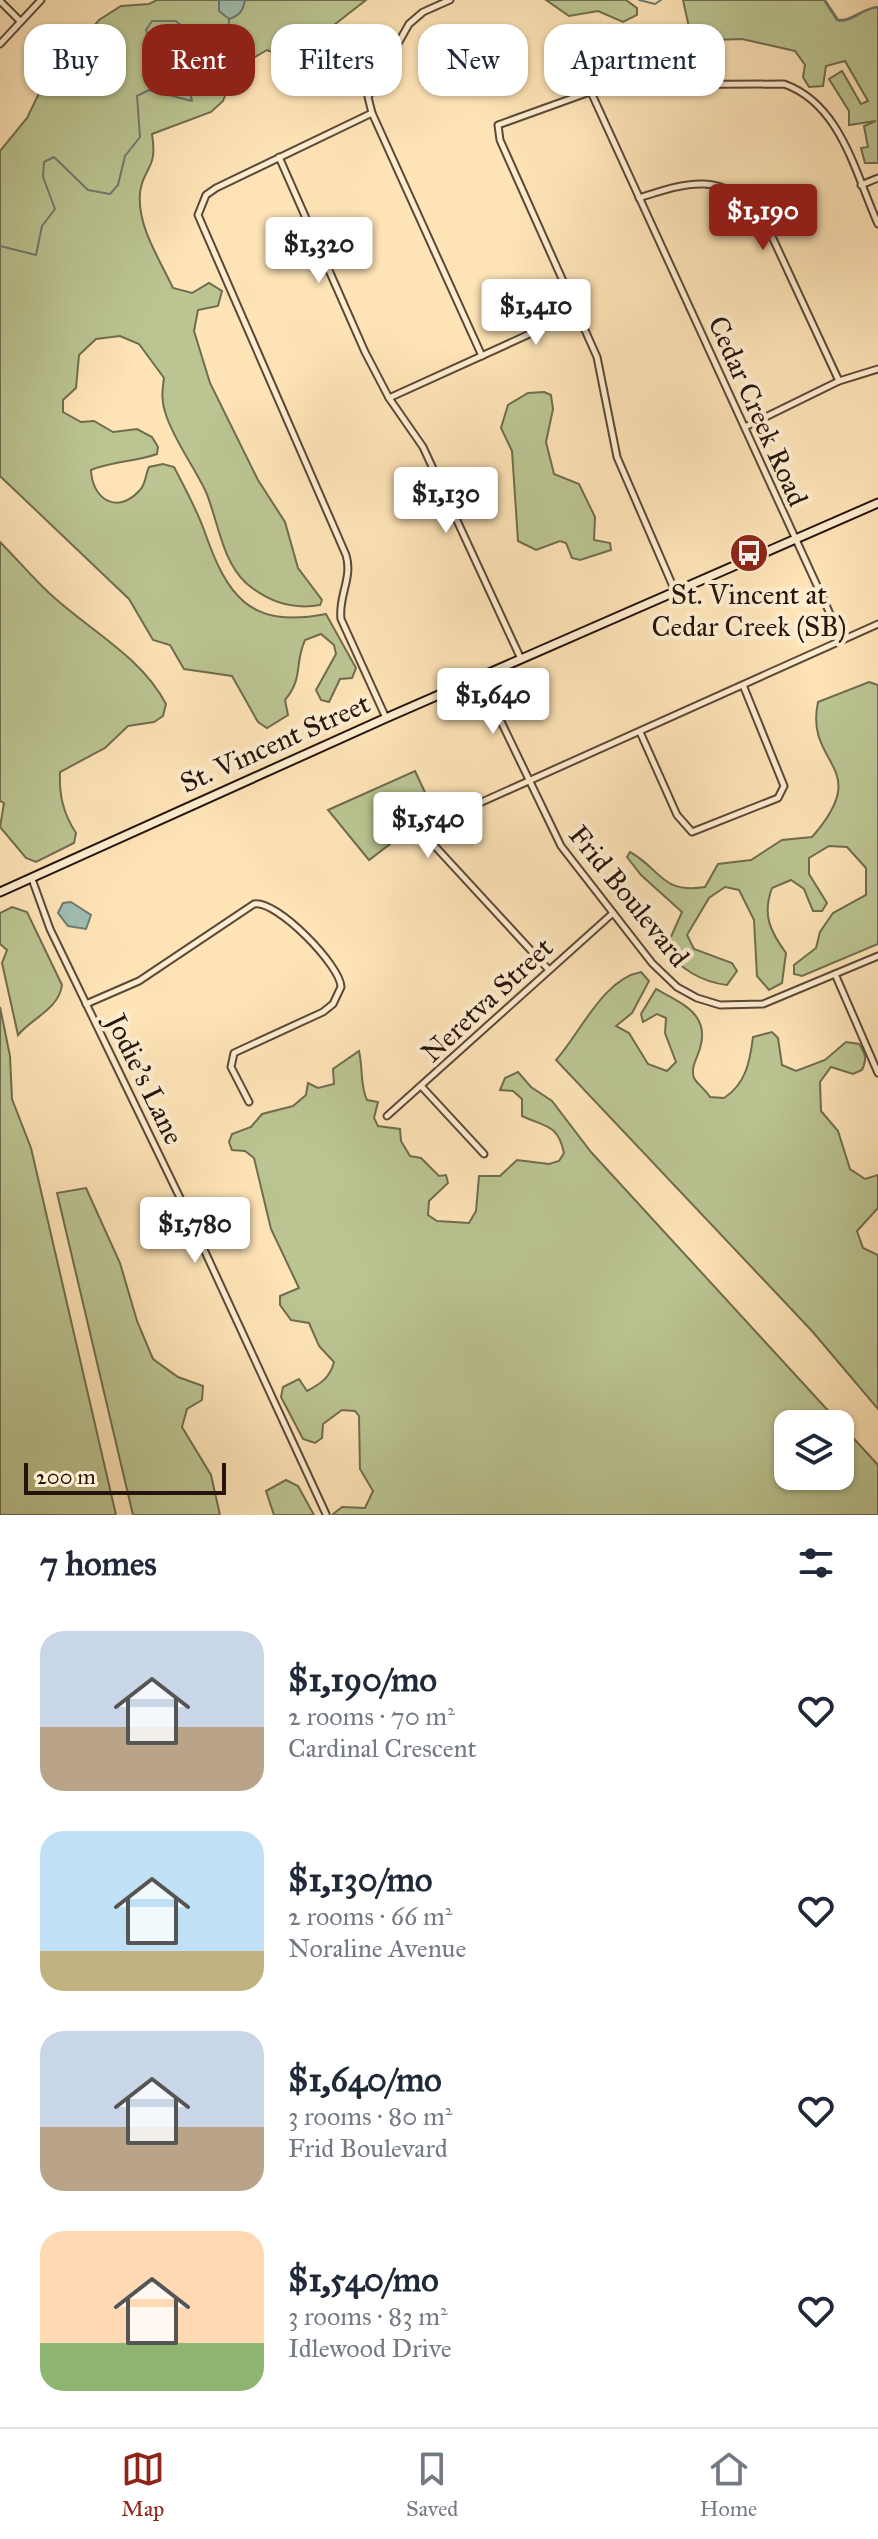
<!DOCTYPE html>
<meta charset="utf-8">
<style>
body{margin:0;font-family:"IM FELL Great Primer",serif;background:#f2f2f3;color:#1f2937;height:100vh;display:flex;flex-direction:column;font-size:30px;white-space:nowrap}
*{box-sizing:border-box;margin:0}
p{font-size:26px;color:#747a83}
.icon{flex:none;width:44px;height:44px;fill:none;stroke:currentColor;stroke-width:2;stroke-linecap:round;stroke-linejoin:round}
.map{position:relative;height:1515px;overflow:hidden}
.details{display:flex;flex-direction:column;background:#fff;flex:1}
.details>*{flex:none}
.banner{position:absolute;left:24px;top:24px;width:830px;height:72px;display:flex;gap:16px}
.fabs{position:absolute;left:774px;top:1410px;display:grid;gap:16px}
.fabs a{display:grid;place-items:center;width:80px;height:80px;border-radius:16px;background:#fff;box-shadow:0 2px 6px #0004;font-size:40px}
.scale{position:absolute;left:24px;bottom:20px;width:202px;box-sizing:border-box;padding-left:8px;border:4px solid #26140c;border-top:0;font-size:22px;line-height:28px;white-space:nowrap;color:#26140c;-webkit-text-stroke:6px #feedd0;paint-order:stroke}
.price{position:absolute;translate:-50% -68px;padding:0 18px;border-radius:8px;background:#fff;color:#222;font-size:26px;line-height:52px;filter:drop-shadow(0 2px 4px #0008)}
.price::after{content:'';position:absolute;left:50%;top:48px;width:24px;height:18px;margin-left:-12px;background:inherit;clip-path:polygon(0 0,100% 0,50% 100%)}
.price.current{background:#8f2418;color:#fff}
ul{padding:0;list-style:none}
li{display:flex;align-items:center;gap:24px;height:200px;padding:0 40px}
li span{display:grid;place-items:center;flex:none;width:224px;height:160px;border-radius:24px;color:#555}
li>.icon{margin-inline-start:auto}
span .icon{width:96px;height:96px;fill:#fffc;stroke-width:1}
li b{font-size:34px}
h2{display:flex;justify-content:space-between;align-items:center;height:96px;padding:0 40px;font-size:34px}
.chip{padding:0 28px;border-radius:24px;background:#fff;box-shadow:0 2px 6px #0004;font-size:28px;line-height:72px}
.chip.current{background:#8f2418;color:#fff}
.tabs{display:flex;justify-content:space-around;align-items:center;height:112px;border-top:2px solid #e0e1e3;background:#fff;font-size:22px;color:#747a83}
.tabs a{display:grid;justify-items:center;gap:4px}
.tabs .current{color:#8f2418}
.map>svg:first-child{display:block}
.green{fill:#bbc592;stroke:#706c4f;stroke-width:2;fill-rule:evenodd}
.water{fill:#a0beb2;stroke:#6f7a70;stroke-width:2}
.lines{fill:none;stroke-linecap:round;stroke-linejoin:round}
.stream{stroke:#6f7a70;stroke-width:2}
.street-casing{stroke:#5c4837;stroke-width:9}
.secondary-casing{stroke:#26140c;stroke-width:11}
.street{stroke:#feedd0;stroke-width:5}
.secondary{stroke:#feedd0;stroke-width:7}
.labels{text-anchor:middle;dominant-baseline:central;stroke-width:8;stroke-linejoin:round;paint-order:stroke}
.street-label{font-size:28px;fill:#26140c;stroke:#feedd0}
.poi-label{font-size:28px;fill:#26140c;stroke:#feedd0}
</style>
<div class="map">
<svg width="878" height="1515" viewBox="0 0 878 1515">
<rect width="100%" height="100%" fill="#fee4b7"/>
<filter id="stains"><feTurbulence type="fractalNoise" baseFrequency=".0025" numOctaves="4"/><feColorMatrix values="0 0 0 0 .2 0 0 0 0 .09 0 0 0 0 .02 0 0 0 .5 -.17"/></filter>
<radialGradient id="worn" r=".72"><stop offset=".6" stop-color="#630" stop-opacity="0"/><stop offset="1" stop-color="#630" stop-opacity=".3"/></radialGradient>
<g class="green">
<path d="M157,0H366L330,28L297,39L277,54L267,50L236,68L223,101L211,112L152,134C158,171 143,166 140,193C137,226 159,258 173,288L192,293L209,283L222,291L218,306L198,310L194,331L210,383L258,480L285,522L298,568L322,600L320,605C292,610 268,602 246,583C222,561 218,521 206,492C194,466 175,442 166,415C161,401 162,392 164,378L139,344L120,336L96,339L79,355L76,388L63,400V412L81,422L94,421L113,432L137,429L152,437L158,447L157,454C135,462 113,461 91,470C92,499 117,515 139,491C146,485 145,475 149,467L163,464L174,467C185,488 196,508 204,530C227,596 249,629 326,614L356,668L352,678L340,679L329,702L321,700L316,690L336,654L334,645L321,634L305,640C294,664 304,677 285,700L288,715L267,728L258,722L232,676L184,669L170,645L153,640L129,599L0,476V151L27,118L44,83L99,20L121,6L149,4Z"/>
<path d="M546,0H626L637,8V15L623,22L598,11L569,16Z"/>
<path d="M683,0H824L837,20C853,21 862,8 878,7V163H865L861,148L868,147L864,126L876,121L849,125V111L829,79L842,71L861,104L868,101L845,61L826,66L823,86L809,87L803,77L805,65L795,51L742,39L712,40L690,32Z"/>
<path d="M544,392L551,395L553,409L546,442L554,474L579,484L595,517L594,540L610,543L611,550L580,560L572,558L566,543L560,541L536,550L518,541L512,451L501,428L508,405L528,393Z"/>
<path d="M0,542C16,558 31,576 48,592C87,629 140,655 166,704L163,716L154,722L128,726L105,748L60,772C59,795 63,813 76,833L74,843L36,862L26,858L0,827L4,803L0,801Z"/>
<path d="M869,682L878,685V944L802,976L794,974V965L816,948L820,932L833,913L866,895V868L847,847L829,846L809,858V874L827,903L822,911H813L804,889L791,880L772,888C762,915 770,931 786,953L782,983L769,990L757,976L754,920L739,890L725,887L709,898L687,935L694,949L732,963L737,971L727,985C702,982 679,969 666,948L682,912L641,875L627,857L630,852C661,869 661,894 705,887L718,864L751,860L782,840L812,837C875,765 804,767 818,702Z"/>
<path d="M415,771L437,818L429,825L426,836L398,838L369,860L328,810Z"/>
<path d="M12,907L27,912L62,985C59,1009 32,1018 18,1035L2,963L7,950L0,944V913Z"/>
<path d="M641,972L649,981L632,1013L616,1026L629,1033L648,1064L667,1071L676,1062L665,1033L666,1018L657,1014L643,1022L641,1014L656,989C685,1005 713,1016 698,1054C695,1062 691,1069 694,1078C697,1084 706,1090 710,1097L724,1098C746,1084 750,1061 753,1037L772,1032L778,1038L782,1065L796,1071L825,1060L846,1042L859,1044C866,1054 867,1059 862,1070L853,1074L831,1067L820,1082L821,1111L838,1131L850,1169L865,1179L878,1175V1208L857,1231L863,1248L878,1255V1409L812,1331L556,1060C581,1032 603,979 641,972Z"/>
<path d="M0,1007L10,1056L12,1099L31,1148L116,1515H0Z"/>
<path d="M359,1051C363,1068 360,1086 367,1100L378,1102L374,1118L378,1126L400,1129L401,1141L410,1156L421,1158L439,1176L446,1175L448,1183L429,1201L428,1215L437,1221L469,1223L476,1211L479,1176H500L517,1160L549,1164L559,1161L564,1153C558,1124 545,1127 522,1116V1099L513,1091L500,1090L505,1078L518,1072L531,1087L552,1101L591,1152L878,1465V1515H332L342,1507L365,1508L373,1491L360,1469L359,1416L355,1411L342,1410L323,1424L322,1438L315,1443L303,1439L281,1397L283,1387L299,1379L307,1391C320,1384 330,1378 334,1362L319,1346L309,1323L291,1320L280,1305V1296L299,1288L271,1229L254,1158L245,1151L232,1150L229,1142L232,1134L251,1127L262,1114L293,1106L306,1095L308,1083L318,1088L334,1084L333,1069ZM840,1424V1476H788V1424Z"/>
<path d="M86,1188L120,1263L137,1321L153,1359L178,1377L203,1386L202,1400L187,1409L182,1427L211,1475L220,1515H133L57,1193Z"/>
<path d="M286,1480L298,1486L314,1515H274L266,1491Z"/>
</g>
<g class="water">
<path d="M219,0H245C243,11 239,16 229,19L219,11Z"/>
<path d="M71,902L91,915L86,929L68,926L58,913L63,903Z"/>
</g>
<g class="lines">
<g class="stream">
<path d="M639,0L655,4L661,0"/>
<path d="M825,0L839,21C855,21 863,8 878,7"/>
<path d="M0,246L36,255L42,226L55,209L43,177L44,162L54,157L88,190L110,194L118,185L125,156L140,137L137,96L149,90L192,101C187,73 155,58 146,30L152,21H176L200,43L228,38L229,19"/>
</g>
<defs>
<g id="street">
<path d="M450,0L423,12L409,24L368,97L372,113L482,356"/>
<path d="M0,1L20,21"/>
<path d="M0,44L41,0"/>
<path d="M590,90L842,640"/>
<path d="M372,113L216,188L206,195L198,215L346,555C353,578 338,596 341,619L386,718"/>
<path d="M279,157L365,352L389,398L423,447L521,659"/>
<path d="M861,185L878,178"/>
<path d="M639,198C691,181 720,172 762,215L839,381"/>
<path d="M389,398L578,312"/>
<path d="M745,427L839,381L878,369"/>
<path d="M675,591L617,457L597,357L500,140L498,125L609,85L784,84C841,104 855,173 878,224"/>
<path d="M480,678L561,846L652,963L677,987L697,998L720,1005L763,1004L878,956"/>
<path d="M640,732L677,815L692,832L778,798L784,786L743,685"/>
<path d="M32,879L50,929L183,1204L326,1514"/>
<path d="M549,970L432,843L430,833L435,823L878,624"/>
<path d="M835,974L878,1073"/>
<path d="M86,1004L139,981L254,904C276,899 341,966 341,987L333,1004L323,1012L234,1053L231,1067L249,1102"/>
<path d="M422,1087L484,1154"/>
<path d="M387,1116L613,913"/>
</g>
<path id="secondary" d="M0,892L386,718L878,503"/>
</defs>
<use href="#street" class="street-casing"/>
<use href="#secondary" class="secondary-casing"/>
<use href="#street" class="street"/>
<use href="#secondary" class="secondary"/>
</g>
<defs>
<symbol id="bus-disc" viewBox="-11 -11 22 22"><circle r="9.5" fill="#8f2418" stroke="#feedd0"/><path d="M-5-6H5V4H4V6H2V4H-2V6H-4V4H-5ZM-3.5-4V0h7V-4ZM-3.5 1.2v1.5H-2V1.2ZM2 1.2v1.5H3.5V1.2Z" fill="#fff"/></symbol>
</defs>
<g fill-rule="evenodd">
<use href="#bus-disc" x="727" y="531" width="44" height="44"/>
</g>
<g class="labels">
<g class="street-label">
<text transform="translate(758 411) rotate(66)">Cedar Creek Road</text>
<text transform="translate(275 743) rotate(-24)">St. Vincent Street</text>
<text transform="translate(629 896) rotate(51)">Frid Boulevard</text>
<text transform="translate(487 1000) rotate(-43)">Neretva Street</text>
<text transform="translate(145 1079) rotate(64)">Jodie's Lane</text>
</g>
<g class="poi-label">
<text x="749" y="594">St. Vincent at<tspan x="749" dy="32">Cedar Creek (SB)</tspan></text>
</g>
</g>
<rect width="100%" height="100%" filter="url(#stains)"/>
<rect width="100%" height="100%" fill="url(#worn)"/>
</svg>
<div class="fabs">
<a><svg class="icon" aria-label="layers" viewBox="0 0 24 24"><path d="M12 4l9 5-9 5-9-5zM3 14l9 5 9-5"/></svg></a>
</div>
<div class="scale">200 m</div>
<b class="price current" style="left:763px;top:252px">$1,190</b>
<b class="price" style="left:319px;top:285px">$1,320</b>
<b class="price" style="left:536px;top:347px">$1,410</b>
<b class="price" style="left:446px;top:535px">$1,130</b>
<b class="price" style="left:493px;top:736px">$1,640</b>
<b class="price" style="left:428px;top:860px">$1,540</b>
<b class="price" style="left:195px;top:1265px">$1,780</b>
<div class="banner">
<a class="chip">Buy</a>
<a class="chip current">Rent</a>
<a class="chip">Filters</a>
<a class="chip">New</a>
<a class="chip">Apartment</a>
</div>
</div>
<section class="details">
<h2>7 homes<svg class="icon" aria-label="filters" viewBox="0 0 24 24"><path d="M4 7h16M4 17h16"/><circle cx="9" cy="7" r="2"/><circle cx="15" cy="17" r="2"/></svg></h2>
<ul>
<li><span style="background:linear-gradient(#c9d6e8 60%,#b9a48a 0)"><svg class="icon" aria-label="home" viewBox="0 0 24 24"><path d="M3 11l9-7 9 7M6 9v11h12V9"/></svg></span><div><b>$1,190/mo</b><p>2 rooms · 70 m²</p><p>Cardinal Crescent</p></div><svg class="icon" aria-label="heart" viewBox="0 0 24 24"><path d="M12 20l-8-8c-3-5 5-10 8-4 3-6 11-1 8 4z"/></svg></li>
<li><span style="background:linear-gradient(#bfe0f5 75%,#c2b280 0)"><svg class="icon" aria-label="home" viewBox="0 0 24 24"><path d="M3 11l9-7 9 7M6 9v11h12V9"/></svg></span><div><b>$1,130/mo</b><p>2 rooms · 66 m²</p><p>Noraline Avenue</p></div><svg class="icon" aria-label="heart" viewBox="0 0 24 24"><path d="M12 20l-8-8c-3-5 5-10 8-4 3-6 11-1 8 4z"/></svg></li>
<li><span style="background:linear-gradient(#c9d6e8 60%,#b9a48a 0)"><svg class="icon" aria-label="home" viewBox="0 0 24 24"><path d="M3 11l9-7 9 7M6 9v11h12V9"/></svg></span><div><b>$1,640/mo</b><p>3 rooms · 80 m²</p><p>Frid Boulevard</p></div><svg class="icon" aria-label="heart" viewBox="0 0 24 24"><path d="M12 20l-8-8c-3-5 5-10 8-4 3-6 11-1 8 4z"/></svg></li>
<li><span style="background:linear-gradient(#ffd9b3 70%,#8fb573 0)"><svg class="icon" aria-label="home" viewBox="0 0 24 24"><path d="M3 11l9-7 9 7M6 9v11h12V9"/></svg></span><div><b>$1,540/mo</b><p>3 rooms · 83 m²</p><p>Idlewood Drive</p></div><svg class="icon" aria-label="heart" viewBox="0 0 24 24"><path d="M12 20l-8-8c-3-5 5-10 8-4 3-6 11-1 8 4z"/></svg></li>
</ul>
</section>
<nav class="tabs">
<a class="current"><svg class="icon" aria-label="map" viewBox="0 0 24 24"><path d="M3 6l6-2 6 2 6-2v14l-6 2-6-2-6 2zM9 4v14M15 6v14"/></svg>Map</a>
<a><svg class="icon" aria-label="saved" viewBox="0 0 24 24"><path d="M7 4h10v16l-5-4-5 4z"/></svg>Saved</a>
<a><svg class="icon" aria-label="home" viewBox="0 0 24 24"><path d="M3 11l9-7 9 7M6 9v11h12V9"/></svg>Home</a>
</nav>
